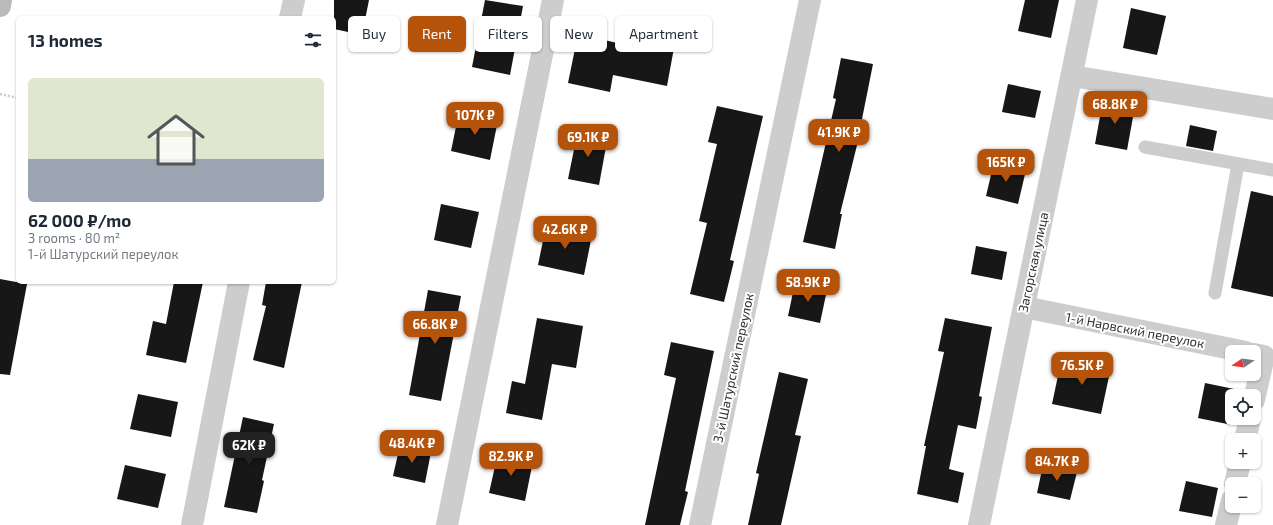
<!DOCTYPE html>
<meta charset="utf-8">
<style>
body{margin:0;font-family:"Exo 2",sans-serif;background:#f2f2f3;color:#1f2937;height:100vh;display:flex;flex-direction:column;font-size:15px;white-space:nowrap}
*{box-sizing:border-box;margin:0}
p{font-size:13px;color:#747a83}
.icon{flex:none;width:22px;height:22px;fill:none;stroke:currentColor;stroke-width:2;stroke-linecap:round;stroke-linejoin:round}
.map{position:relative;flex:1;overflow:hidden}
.details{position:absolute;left:16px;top:16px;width:320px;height:268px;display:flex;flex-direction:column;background:#fff;border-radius:6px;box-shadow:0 1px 3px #0004}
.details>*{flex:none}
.top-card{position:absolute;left:348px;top:16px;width:380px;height:36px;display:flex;gap:8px}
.needle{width:26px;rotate:257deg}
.buttons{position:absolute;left:1225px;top:345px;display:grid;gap:8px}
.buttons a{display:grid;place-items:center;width:36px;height:36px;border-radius:6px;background:#fff;box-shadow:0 1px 3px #0004;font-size:20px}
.price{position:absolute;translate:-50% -34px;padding:0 9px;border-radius:8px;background:#b45309;color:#fff;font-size:13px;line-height:26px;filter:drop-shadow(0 1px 2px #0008)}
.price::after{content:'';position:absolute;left:50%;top:24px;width:12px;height:9px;margin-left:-6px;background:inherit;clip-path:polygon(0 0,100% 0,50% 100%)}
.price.current{background:#222;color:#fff}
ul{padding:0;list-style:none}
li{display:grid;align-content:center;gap:8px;height:212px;padding:0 12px}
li+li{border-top:1px solid #e0e1e3}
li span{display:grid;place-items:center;height:124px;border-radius:6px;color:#555}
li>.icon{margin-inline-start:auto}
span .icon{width:72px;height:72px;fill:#fffc;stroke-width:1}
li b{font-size:17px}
h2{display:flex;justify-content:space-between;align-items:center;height:48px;padding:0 12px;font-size:17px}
.pill{padding:0 14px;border-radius:6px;background:#fff;box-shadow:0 1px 3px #0004;font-size:14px;line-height:36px}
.pill.current{background:#b45309;color:#fff}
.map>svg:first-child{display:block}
.building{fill:#171717}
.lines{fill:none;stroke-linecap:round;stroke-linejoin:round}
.path{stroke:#cacaca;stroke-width:2.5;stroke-dasharray:2 2;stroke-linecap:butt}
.lane{stroke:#cdcdcd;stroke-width:13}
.street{stroke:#cdcdcd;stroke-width:22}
.secondary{stroke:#bababa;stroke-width:22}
.labels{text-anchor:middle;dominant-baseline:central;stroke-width:4;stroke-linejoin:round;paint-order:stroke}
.street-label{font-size:13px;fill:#303030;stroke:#fff}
</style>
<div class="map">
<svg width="1273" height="525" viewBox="0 0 1273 525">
<rect width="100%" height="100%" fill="#fff"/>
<g class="building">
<path d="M334,0H369L362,35L334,29Z"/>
<path d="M485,0L523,6L510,75L472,67Z"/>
<path d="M1025,0H1059L1051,38L1018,31Z"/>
<path d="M1131,8L1166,16L1157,55L1123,48Z"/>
<path d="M630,29L676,37L667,86L613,75L610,92L568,83L578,34L626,45Z"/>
<path d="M841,58L873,64L860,129H861L840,214H842L835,249L803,242L836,99L833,98Z"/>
<path d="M1008,84L1041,91L1035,118L1002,112Z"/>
<path d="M1103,100L1135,106L1127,150L1095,144Z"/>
<path d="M717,106L763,116L730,260L734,261L724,302L690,294L707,223L699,221L717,144L708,142Z"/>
<path d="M459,112L498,120L490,160L451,151Z"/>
<path d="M1190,125L1217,131L1213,151L1186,146Z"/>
<path d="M578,130L608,136L599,185L568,179Z"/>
<path d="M994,162L1026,170L1018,204L986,196Z"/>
<path d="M1251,191L1273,196V297L1231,288Z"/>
<path d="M441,204L479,212L471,248L434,240Z"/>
<path d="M546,226L592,235L584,275L538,265Z"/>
<path d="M976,246L1007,252L1002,280L971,274Z"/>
<path d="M0,279L27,284L10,375L0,374Z"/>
<path d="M174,282H203L186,363L146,355L153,321L166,324Z"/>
<path d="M266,282H302L284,368L253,360L266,306L262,305Z"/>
<path d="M795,283L827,290L820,323L788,316Z"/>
<path d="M428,290L461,296L441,401L409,395Z"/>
<path d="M537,318L583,326L576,368L552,364L542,420L506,413L512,381L525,384Z"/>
<path d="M945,318L992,327L979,396L982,397L976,429L958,425L949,469L964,473L958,503L917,494L926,446H924L944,352L938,351Z"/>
<path d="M671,342L714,351L685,491L688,492L680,525H645L676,378L664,375Z"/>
<path d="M1062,357L1111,367L1101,414L1052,404Z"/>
<path d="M779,372L808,379L795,435L801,436L781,525H748L759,474L756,473Z"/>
<path d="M1205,383L1239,390L1238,396H1232V425L1198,418Z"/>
<path d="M138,394L178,402L171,437L130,429Z"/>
<path d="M243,417L274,424L262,480L264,481L257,513L224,507Z"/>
<path d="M400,445L431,452L425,483L393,476Z"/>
<path d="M498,453L533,461L525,501L489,493Z"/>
<path d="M125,465L166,474L158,508L117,499Z"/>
<path d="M1043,465L1077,472L1070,500L1037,493Z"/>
<path d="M1186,481L1218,488L1212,517L1179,511Z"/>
</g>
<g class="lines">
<path class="path" d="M0,94L18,98"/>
<g class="lane">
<path d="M1145,147L1273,170"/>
<path d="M1215,293L1238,164"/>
</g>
<g class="street">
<path d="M290,18L294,0"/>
<path d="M1072,76L1273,109"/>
<path d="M1024,307L1246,352"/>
<path d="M1254,354L1264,356L1254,400"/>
<path d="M1245,440L1250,418"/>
<path d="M1235,484L1240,462"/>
<path d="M192,525L239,282"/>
<path d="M447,525L553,0"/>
<path d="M700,525L810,0"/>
<path d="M979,525L1087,0"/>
<path d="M1226,525L1232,500"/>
</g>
<path class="secondary" d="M0,6L1,0"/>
</g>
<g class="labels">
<g class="street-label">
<text transform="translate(1033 262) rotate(-78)">Загорская улица</text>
<text transform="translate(1135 330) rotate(11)">1-й Нарвский переулок</text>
<text transform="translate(733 368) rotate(-78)">3-й Шатурский переулок</text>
</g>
</g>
</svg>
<div class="buttons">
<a><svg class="needle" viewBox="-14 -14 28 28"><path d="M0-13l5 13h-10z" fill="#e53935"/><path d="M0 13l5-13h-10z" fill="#747a83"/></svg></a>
<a><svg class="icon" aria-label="locate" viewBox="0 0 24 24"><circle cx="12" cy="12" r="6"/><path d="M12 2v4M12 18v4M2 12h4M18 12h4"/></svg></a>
<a>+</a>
<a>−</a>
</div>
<b class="price" style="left:1115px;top:125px">68.8K ₽</b>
<b class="price" style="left:475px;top:136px">107K ₽</b>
<b class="price" style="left:839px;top:153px">41.9K ₽</b>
<b class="price" style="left:588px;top:158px">69.1K ₽</b>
<b class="price" style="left:1006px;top:183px">165K ₽</b>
<b class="price" style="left:565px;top:250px">42.6K ₽</b>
<b class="price" style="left:808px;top:303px">58.9K ₽</b>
<b class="price" style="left:435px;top:345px">66.8K ₽</b>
<b class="price" style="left:1082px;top:386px">76.5K ₽</b>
<b class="price" style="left:412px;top:464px">48.4K ₽</b>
<b class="price current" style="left:249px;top:466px">62K ₽</b>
<b class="price" style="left:511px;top:477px">82.9K ₽</b>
<b class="price" style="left:1057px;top:482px">84.7K ₽</b>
<div class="top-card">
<a class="pill">Buy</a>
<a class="pill current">Rent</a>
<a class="pill">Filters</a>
<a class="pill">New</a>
<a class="pill">Apartment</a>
</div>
<section class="details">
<h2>13 homes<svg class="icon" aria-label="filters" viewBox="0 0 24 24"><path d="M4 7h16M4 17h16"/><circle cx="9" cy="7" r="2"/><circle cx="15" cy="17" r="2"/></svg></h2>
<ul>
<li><span style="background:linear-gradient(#dfe7d0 65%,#9aa5b1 0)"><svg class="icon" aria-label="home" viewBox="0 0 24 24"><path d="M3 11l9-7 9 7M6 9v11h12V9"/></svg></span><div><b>62 000 ₽/mo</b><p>3 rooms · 80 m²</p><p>1-й Шатурский переулок</p></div></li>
</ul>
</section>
</div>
